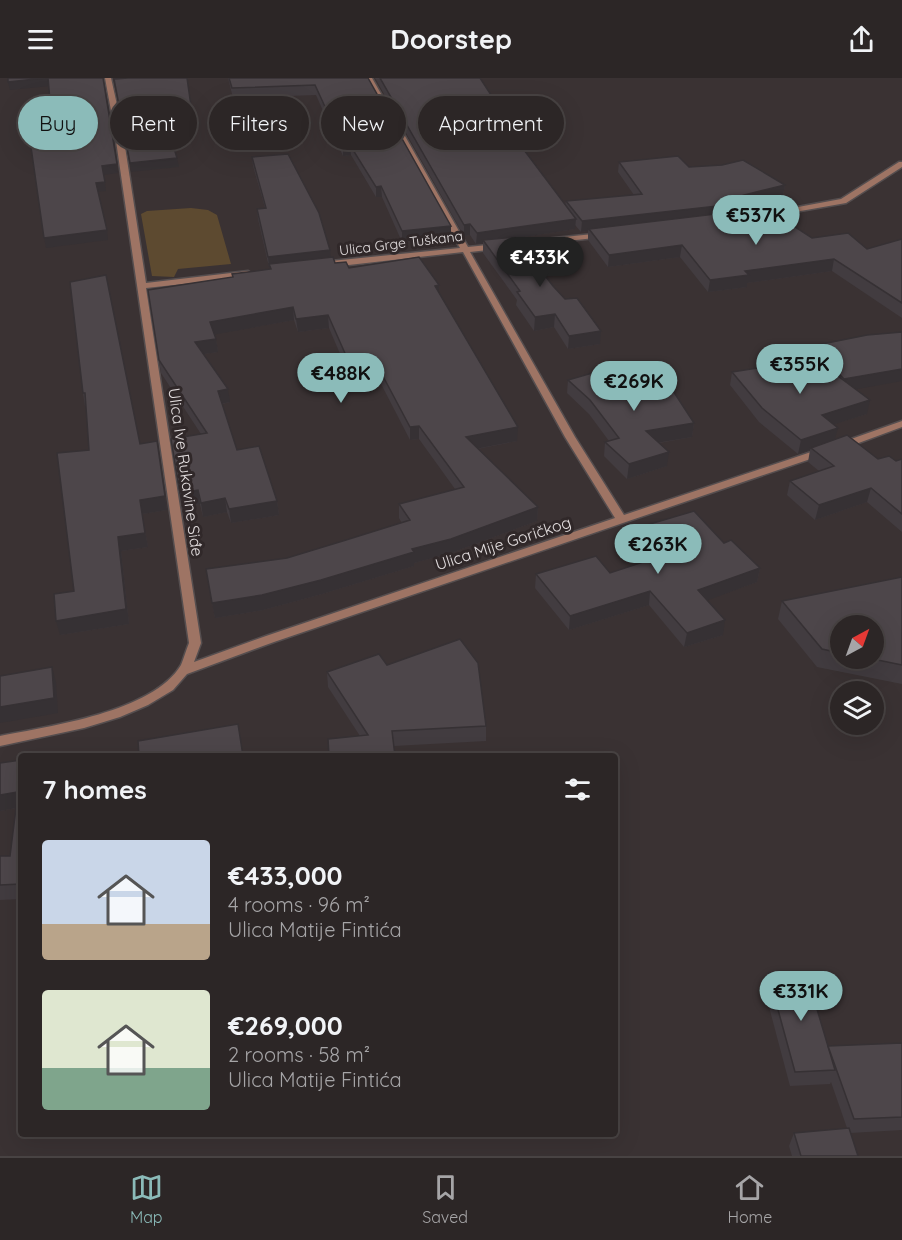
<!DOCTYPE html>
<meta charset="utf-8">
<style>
body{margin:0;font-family:Quicksand,sans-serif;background:#342e2e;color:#f1f3f6;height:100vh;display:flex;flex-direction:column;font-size:22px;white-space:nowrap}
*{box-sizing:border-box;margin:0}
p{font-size:20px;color:#a6a5a7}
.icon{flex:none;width:33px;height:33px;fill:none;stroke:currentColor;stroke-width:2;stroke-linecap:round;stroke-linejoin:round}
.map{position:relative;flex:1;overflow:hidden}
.panel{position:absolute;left:18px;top:675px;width:600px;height:384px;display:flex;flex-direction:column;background:#2c2626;border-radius:6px;box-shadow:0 6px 24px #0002,0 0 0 2px #484343}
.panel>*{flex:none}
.guide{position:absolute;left:18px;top:18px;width:600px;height:54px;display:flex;gap:12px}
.needle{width:39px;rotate:41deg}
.buttons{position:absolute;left:830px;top:537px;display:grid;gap:12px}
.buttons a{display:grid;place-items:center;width:54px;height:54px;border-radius:50%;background:#2c2626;box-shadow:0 6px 24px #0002,0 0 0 2px #484343;font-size:30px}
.price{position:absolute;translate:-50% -51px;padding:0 14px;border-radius:21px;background:#8bbbb9;color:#111;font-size:20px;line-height:39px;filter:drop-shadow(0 2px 3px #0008)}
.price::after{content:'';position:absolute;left:50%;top:36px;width:18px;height:14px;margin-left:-9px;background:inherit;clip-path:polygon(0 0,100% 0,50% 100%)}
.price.active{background:#222;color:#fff}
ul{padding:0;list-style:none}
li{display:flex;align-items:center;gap:18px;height:150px;padding:0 24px}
li span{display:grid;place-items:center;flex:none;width:168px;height:120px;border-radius:6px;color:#555}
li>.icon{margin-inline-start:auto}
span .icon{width:72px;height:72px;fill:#fffc;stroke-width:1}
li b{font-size:26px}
h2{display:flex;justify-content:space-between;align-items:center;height:72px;padding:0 24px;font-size:26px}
.tag{padding:0 21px;border-radius:27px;background:#2c2626;box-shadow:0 6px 24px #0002,0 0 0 2px #484343;font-size:21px;line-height:54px}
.tag.active{background:#8bbbb9;color:#111}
header{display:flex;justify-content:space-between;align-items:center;height:78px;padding:0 24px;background:#2c2626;font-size:27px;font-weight:700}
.menu{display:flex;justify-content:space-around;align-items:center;height:84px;border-top:2px solid #484343;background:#2c2626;font-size:16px;color:#a6a5a7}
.menu a{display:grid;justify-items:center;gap:3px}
.menu .active{color:#8bbbb9}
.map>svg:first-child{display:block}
.green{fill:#5d4a30}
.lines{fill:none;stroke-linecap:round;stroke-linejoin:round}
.street-casing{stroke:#554e4f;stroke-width:3}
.street{fill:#9e7464;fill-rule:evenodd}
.wall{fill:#423c40;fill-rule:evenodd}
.shaded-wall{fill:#363134}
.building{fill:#4d464a;stroke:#363134;stroke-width:1.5}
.labels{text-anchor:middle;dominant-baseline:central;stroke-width:6;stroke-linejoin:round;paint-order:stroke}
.far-street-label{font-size:14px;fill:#e3dedf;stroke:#302829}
.street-label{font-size:16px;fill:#e3dedf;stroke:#302829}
</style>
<header><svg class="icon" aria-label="menu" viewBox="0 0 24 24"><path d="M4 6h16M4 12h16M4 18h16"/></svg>Doorstep<svg class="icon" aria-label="share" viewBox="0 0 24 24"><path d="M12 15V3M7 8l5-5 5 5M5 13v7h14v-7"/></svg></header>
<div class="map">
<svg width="902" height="1078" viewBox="0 0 902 1078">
<rect width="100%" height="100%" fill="#3a3233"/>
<path class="green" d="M191,130L208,132L217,137L231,186L178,191L174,199L152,198L141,136L147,133Z"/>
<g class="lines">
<defs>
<g id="street">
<path d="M105,0H111L122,49L146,205L248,193L252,196L248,199L146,210L201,565L194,584L266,558L615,440L565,359L463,174L331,189L327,186L331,183L460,170L366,0H372L468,169L603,155L607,157L603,159L470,174L575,359L624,437L820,371H828L829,373L828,375L274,564L187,596L173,612L148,627L120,639L84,650L0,668V658C50,648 153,634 181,587C184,580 186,572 189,565L114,49Z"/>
<path d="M899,84H902V89L846,125L760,140L756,138L760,136L841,121Z"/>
<path d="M902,343V349L845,370L841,371L836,368L837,366Z"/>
</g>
</defs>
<use href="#street" class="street-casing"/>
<use href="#street" class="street"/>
</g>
<g class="wall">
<path d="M228,0H368L451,159L402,164L382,119H376L351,77L343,78L316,17L233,20Z"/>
<path d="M375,0H480L495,23V29L523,70L565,127L566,123L634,117L618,94L619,84L689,89L785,107L783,118L754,125L753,132L812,160L867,171L902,161V240L832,193L747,205V209L708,214L680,179L608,189L588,162V153L581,154L575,147V151L516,160L553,208L600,266L568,271L554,249L534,253L516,227L517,222L483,175V165L476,166L470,157L464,158Z"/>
<path d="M252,79L335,185L349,190L439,207V215L517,363L477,371L538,429L537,443L451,475L414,485V488L322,516L263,532L215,540L206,491L287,480L346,462L402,445L399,440V426L455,411L419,361L410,362L378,300L352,304L329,250L298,254L294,242L215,256L218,274L204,276L230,324L222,326L237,372L277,423L279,437L231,445L227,434L203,439L200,426L182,429L201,356L161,295L148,212L233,199L232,196L270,191V189H269L258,141L257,131L265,130L253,88Z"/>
<path d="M70,204L140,366L159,377L167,432L142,436L148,469L121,473L129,546L60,557L74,513L89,372L86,328H85L83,315Z"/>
<path d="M812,268L856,311L867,336L834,346L835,361L878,381L896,383L902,381V454L867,424L815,442L787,417L790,403L819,393L808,384L810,372L798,376L759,344L730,307L732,294L811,282L809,281Z"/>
<path d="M568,302L623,307L694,345L692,359L659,365L667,388L627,401L604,378L605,364L609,363L589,336L567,315Z"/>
<path d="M650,446L724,465L760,490L757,504L707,522L723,557L684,569L649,527L569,552L535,510L536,496L610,495L662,477L648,461Z"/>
<path d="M902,499V606L817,589L778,541L782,523ZM840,548L873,580H840Z"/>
<path d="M387,587L486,648V663L394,668L360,658L328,609L327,594Z"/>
<path d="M21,682V821L0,822V778H10L16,730L0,733V685Z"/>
<path d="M768,895L828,968L902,965V1052L850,1055L858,1078H792L789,1068L794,1055L847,1050L831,1004L830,1006L790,1008L764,910Z"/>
</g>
<g class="shaded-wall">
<path d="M48,0L50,8L10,12L8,4Z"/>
<path d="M103,0L118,95L103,97L102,88Z"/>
<path d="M191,28L192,37L163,39L162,31Z"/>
<path d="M523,63V73L518,64Z"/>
<path d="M350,67L351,77L343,78V68Z"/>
<path d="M177,80L179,89L131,94L130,85Z"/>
<path d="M105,104L106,113L97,114L96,105Z"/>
<path d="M785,107L783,118L754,125L753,134L589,151L588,153L581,154L582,143L744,117Z"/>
<path d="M381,108L382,119H376V109Z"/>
<path d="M576,141L575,151L485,165L483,162V165L476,166L477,155Z"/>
<path d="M470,146V157L464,158V147Z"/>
<path d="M451,148V159L402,164V153Z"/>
<path d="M107,152L108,162L46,170L44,160Z"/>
<path d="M682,167L680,179L608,189L609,177Z"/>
<path d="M330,172L331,182L269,189L268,179Z"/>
<path d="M834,181L832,193L747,205V209L708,214L710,202L745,193Z"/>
<path d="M439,207V220L435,208Z"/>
<path d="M293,229L294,242L212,257L210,244Z"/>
<path d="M555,236L554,249L534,253L535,239Z"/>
<path d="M328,237L329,250L298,254L296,241Z"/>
<path d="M601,253L600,266L568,271L569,258Z"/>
<path d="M216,261L218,274L197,277L195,264Z"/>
<path d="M377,287L378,300L352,304V291Z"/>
<path d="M902,291V303L841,314L844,301Z"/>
<path d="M228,311L230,324L220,326L218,313Z"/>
<path d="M870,322L867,336L819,351L822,337Z"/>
<path d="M694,345L692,359L644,367L646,353Z"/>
<path d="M419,348V361L410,362V349Z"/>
<path d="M518,349L517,363L465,373L466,359Z"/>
<path d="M838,350L834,364L811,370L810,372L798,376L801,362Z"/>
<path d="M157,363L167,432L142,436L148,469L121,473L129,546L60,557L56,543L118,459L140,422Z"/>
<path d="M669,374L667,388L627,401L629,386Z"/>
<path d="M871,410L867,424L815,442L819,427Z"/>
<path d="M198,412L200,426L182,429L180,415Z"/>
<path d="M225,420L227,434L203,439L201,425Z"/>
<path d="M277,423L279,437L231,445L229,431Z"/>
<path d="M538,429L537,443L451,475L414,485V488L322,516L263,532L215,540L212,525L412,471Z"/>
<path d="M760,490L757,504L695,527L698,512Z"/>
<path d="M650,513L649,527L569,552L570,538Z"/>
<path d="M725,542L723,557L684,569L687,555Z"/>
<path d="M52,589L56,604L58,635L0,645V629Z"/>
<path d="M18,714L21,729L0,733V717Z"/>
</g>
<g class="building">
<path d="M8,0H45L8,4Z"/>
<path d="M48,0H103L117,86L102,88L105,104L96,105L107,152L44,160L31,69L54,66Z"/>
<path d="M128,0H187L191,28L162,31L177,80L130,85L114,1Z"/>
<path d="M229,0H368L451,148L402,153L381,108L376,109L350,67L343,68L315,7L232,10Z"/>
<path d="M380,0H480L495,23H491L523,63L518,64L576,141L477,155L470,146L464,147Z"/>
<path d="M288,76L319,135L330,172L268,179L257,131L266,130L252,79Z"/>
<path d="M678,78L689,89L722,87L743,82L785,107L744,117L754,124L582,143L566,123L642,116L619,84Z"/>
<path d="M766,130L812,160L848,155L867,171L902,161V225L834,181L745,193L749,197L710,202L682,167L609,177L589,151Z"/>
<path d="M515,159L553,208L565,221L577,220L601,253L569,258L555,236L535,239L517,214L520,213L483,162Z"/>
<path d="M333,179L335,185L346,184L349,190L419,179L439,207L435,208L518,349L466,359L538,429L451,461L412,471L414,474L321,502L262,517L212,525L206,491L287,480L346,462L410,442L399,426L464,409L419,348L410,349L377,287L352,291L328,237L296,241L293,229L210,244L216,261L195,264L228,311L218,313L237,372L259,368L277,423L229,431L225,420L201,425L198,412L180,415L171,361L207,355L159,282L148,212L233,199L232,196L271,191L269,186Z"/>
<path d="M106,197L140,366L157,363L165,418L140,422L145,455L118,459L126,531L56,543L54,516L74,513L57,375L89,372L85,315H83L70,204Z"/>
<path d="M902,254V291L844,301L812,268L867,257Z"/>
<path d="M815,281L870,322L822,337L838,350L801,362L762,330L732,294Z"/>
<path d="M606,291L623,307L666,302L694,345L646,353L669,374L629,386L605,364L619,360L590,322L568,302Z"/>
<path d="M847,357L878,381L889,378L896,383L902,381V436L871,410L819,427L790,403L834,388L811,370Z"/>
<path d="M694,433L724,465L731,462L760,490L698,512L725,542L687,555L650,513L570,538L536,496L596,478L610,495L674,474L650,446Z"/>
<path d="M902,499V587L868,580H873V548H840V575L822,571L782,523Z"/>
<path d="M460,561L478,585L486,648L392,653L395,678H329L328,661L368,657L327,594L379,576L387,587Z"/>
<path d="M52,589L54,620L0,629V598Z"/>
<path d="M238,646L243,678H139L138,663Z"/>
<path d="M72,675L71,678H35Z"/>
<path d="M21,682V806L0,807V778H10L18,714L0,717V685Z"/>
<path d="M806,894L835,992L795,994L768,895Z"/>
<path d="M902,965V1039L854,1041L828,968Z"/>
<path d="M849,1050L858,1078H801L794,1055Z"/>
</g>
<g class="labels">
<g class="far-street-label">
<text transform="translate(401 165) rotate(-7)">Ulica Grge Tuškana</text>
</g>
<g class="street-label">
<text transform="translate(186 394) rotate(82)">Ulica Ive Rukavine Siđe</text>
<text transform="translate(503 465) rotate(-18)">Ulica Mije Goričkog</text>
</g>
</g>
</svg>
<div class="buttons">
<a><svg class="needle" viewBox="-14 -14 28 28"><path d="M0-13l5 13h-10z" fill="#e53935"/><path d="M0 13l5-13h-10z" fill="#a6a5a7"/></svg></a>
<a><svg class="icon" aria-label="layers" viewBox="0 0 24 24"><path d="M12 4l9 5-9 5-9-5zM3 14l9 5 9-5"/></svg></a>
</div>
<b class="price" style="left:756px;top:168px">€537K</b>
<b class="price active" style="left:540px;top:210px">€433K</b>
<b class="price" style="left:800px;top:317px">€355K</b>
<b class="price" style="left:341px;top:326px">€488K</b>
<b class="price" style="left:634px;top:334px">€269K</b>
<b class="price" style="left:658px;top:497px">€263K</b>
<b class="price" style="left:801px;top:944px">€331K</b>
<div class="guide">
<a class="tag active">Buy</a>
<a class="tag">Rent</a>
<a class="tag">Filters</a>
<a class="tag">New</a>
<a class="tag">Apartment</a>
</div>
<section class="panel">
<h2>7 homes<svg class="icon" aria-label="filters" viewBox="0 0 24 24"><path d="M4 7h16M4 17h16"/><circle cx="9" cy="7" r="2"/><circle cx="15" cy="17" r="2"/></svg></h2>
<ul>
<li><span style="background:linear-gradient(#c9d6e8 70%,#b9a48a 0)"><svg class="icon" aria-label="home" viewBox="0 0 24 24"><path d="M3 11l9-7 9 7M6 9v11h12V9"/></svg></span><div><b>€433,000</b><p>4 rooms · 96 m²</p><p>Ulica Matije Fintića</p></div></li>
<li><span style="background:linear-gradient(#dfe7d0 65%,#7fa58c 0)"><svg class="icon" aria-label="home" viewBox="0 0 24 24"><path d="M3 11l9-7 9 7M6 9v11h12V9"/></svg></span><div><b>€269,000</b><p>2 rooms · 58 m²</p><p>Ulica Matije Fintića</p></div></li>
</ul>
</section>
</div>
<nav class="menu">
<a class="active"><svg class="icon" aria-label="map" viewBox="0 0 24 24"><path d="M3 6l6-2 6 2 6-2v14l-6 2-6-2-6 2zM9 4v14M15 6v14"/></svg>Map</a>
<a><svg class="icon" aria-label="saved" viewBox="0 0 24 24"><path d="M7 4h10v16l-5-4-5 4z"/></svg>Saved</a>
<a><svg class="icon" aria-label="home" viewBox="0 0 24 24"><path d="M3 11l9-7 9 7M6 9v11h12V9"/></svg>Home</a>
</nav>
